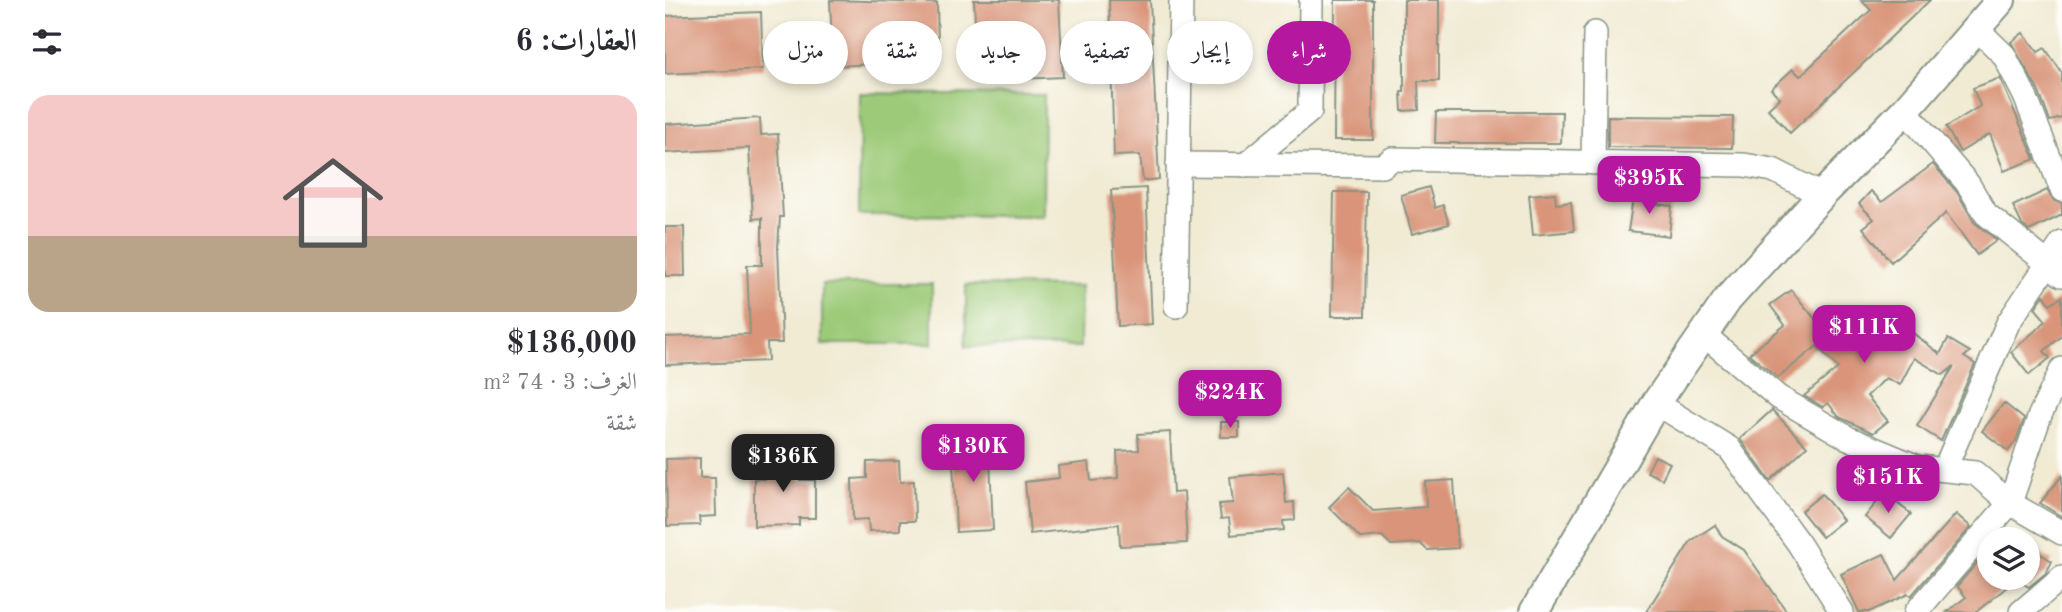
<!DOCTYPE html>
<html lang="ar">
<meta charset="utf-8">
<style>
body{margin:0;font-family:"Old Standard TT",Amiri,serif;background:#f7f7f7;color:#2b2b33;direction:rtl;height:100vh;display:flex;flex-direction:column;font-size:26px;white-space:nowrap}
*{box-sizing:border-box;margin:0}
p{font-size:23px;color:#7c7c81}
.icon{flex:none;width:38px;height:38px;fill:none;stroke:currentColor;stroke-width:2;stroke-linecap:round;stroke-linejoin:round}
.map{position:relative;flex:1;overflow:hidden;direction:ltr}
.details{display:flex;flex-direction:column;background:#fff;width:665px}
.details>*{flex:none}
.hud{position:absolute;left:21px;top:21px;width:665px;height:63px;direction:rtl;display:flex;gap:14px}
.controls{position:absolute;left:1312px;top:527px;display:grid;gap:14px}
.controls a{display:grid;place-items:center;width:63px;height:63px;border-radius:50%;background:#fff;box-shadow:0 4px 10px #0003;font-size:35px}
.price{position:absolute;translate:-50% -60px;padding:0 16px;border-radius:14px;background:#b5179e;color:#fff;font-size:23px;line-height:46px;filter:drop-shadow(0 2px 4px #0008)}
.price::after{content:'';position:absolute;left:50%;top:42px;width:21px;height:16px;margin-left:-10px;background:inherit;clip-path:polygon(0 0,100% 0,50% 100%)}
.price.on{background:#222;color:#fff}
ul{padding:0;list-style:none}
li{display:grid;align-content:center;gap:14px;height:371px;padding:0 28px}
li+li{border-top:2px solid #e1e1e2}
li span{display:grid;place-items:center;height:217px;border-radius:21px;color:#555}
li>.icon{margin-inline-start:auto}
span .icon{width:126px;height:126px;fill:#fffc;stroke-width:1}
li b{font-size:30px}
h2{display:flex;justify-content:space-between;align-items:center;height:84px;padding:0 28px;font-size:30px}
.chip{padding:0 24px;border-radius:32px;background:#fff;box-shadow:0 4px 10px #0003;font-size:24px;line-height:63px}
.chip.on{background:#b5179e;color:#fff}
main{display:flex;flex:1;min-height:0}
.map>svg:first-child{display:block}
.green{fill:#9cca78;stroke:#5e8456;stroke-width:2}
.building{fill:#d99479}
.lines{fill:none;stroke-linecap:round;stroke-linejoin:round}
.minor-casing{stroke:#889484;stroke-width:26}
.major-casing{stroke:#889484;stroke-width:32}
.minor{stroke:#fff;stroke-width:23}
.major{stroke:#fff;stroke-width:28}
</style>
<main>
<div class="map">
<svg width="1397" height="612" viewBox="0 0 1397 612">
<rect width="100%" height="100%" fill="#fdfcf7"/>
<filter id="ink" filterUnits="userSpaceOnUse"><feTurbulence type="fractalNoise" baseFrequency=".0143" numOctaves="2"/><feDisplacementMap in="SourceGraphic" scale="14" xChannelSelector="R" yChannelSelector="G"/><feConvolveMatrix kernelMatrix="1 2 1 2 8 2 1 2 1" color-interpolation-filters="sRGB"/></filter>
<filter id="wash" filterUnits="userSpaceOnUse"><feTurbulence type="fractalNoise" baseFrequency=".00686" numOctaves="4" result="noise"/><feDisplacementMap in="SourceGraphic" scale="28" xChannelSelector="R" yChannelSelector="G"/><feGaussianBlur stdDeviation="1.57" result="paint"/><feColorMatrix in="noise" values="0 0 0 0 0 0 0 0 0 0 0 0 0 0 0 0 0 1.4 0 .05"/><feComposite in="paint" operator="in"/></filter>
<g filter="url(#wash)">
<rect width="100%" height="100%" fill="#f1ebd4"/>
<g class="green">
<path d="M195,93L379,95L378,216L194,215Z"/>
<rect x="157" y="284" width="110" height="60"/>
<path d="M301,285L416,286L415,347L301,346Z"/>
</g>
<g id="blocks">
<g class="building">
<path d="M165,0L272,3L273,43H258L259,62L168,66Z"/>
<path d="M309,0H394L398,77L313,81Z"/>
<path d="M444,0H485L494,179L478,181L475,155L449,156Z"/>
<path d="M670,0H708V140H669Z"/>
<path d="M739,0H774V81H753L754,110L737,111L736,92H739Z"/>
<path d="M1196,0H1265L1125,133L1103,109L1115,98L1106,89L1128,69L1135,76L1206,10Z"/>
<path d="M96,12L98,69L0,74V16Z"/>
<path d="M1358,33L1373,52L1380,48L1397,73V118L1385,121L1373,90L1346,42Z"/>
<path d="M1335,78L1370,159L1339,171L1325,134L1295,152L1281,127L1315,106L1308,88Z"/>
<path d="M771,112H897L896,143H770Z"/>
<path d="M943,116L1068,117L1067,148L943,147Z"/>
<path d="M95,118L96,135L113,134L118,217H115L113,247L117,343H102L103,361L0,365V337L85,334L82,265H97V218L88,219L84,148L0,153V124Z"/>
<path d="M1268,164L1292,192L1309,222L1332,240L1312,255L1281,213L1226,262L1198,228L1209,219L1194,204L1206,191L1217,202Z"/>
<path d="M764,187L770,208L778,205L784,224L747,234L736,195Z"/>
<path d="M481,188L487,324L453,326L446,190Z"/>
<path d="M1382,190L1388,200L1397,204V215L1364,231L1357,225L1348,206Z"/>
<path d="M669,192H702L700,316H667Z"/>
<path d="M969,192L991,194L989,204L1007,206L1004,236L963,231Z"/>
<path d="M890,193L891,204L906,202L909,231L868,235L864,195Z"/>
<path d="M0,227H19L20,276H0Z"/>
<path d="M1126,290L1167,339L1171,335L1177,342L1218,308L1241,335L1244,330L1275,354L1283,339L1305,352L1299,357L1310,364L1276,441L1252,426L1289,366L1278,375L1249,358L1235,385L1221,378L1202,396L1223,421L1208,433L1174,417L1163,403L1158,407L1139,396L1173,368L1152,346L1113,378L1084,354L1120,325L1105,305Z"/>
<path d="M1379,295L1385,304L1397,297V336L1379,351L1385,358L1364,375L1346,352L1381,321L1370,308Z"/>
<path d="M1339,403L1359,419L1351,441L1343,451L1317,431Z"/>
<path d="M1107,410L1142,446L1105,481L1075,439Z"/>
<rect x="556" y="422" width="18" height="15"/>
<path d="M505,432L508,493L519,492L522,543L455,546L454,524L365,534L360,482L394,478L393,466L424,462L426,481L453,478L452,451L474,450L473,434Z"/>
<path d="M324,435L328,530L291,532L287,437Z"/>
<path d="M990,456L1005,463L997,479L982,472Z"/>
<path d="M100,457H135V480H150V518H134V525L89,526V479H101Z"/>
<path d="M35,458V478H50L51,516L34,517L35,525L2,526L1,459Z"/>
<path d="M234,461L235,482L249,481L250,521H235V530L204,531L203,519L188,520L187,479L202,478V462Z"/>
<path d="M618,472L621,503L629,502L630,520L618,521L619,530L566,535L564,518L556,519L554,504L568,503L565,477Z"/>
<path d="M1397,476V517L1375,503Z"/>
<path d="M789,480L793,548L762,550L755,543L726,545L717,536L695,538L664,507L684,487L708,511L761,507L760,482Z"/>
<path d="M1219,493L1246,514L1226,538L1200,517Z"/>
<path d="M1157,494L1178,520L1157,537L1136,511Z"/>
<path d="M1291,514L1306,527L1246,596L1243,594L1204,612H1194L1176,574L1219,554L1232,580Z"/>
<path d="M1050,525L1057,536L1079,550L1122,612H981L1026,541Z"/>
<path d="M1325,548V578H1353L1311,612H1282L1301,597L1292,586Z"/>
<path d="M1374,553L1387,561L1381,573L1364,587L1357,583L1363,578V572Z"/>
</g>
</g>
</g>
<g filter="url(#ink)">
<use href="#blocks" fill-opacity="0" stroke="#889484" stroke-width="2"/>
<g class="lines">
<defs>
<g id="minor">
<path d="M1312,29L1339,55L1360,96L1397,190"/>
<path d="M1240,110L1303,184L1321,214L1397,275"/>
<path d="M928,163L930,33"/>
<path d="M513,164L718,166L727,159L1079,165L1108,170L1157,195"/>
<path d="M580,165L645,111L646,0"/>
<path d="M511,306L516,0"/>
<path d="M1038,334L1113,397L1183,438L1253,467L1310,473L1345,503L1397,533"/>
<path d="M991,403L1064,448L1134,544L1177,612"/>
<path d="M1280,468L1343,323L1397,243"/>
<path d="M1251,612L1345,503L1375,415L1397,369"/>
<path d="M1356,612L1397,577"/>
</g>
<path id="major" d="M869,612L991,403L1063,299L1157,195L1240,110L1336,0"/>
</defs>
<use href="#minor" class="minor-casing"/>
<use href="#major" class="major-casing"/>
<use href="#minor" class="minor"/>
<use href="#major" class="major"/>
</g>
</g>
</svg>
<div class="controls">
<a><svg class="icon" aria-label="layers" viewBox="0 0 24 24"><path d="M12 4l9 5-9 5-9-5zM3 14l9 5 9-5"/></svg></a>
</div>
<b class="price" style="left:984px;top:216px">$395K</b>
<b class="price" style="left:1199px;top:365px">$111K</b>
<b class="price" style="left:565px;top:430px">$224K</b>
<b class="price" style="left:308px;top:484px">$130K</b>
<b class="price on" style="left:118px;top:494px">$136K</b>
<b class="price" style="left:1223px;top:515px">$151K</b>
<div class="hud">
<a class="chip on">شراء</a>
<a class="chip">إيجار</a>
<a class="chip">تصفية</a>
<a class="chip">جديد</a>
<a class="chip">شقة</a>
<a class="chip">منزل</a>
</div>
</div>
<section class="details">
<h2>العقارات: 6<svg class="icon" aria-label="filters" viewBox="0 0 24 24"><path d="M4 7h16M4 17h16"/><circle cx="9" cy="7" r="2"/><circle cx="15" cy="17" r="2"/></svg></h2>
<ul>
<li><span style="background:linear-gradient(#f6c9c9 65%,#b9a48a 0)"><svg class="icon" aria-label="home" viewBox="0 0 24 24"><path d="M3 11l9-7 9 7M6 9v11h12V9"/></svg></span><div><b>$136,000</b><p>الغرف: 3 · 74 m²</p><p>شقة</p></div></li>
</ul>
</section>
</main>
